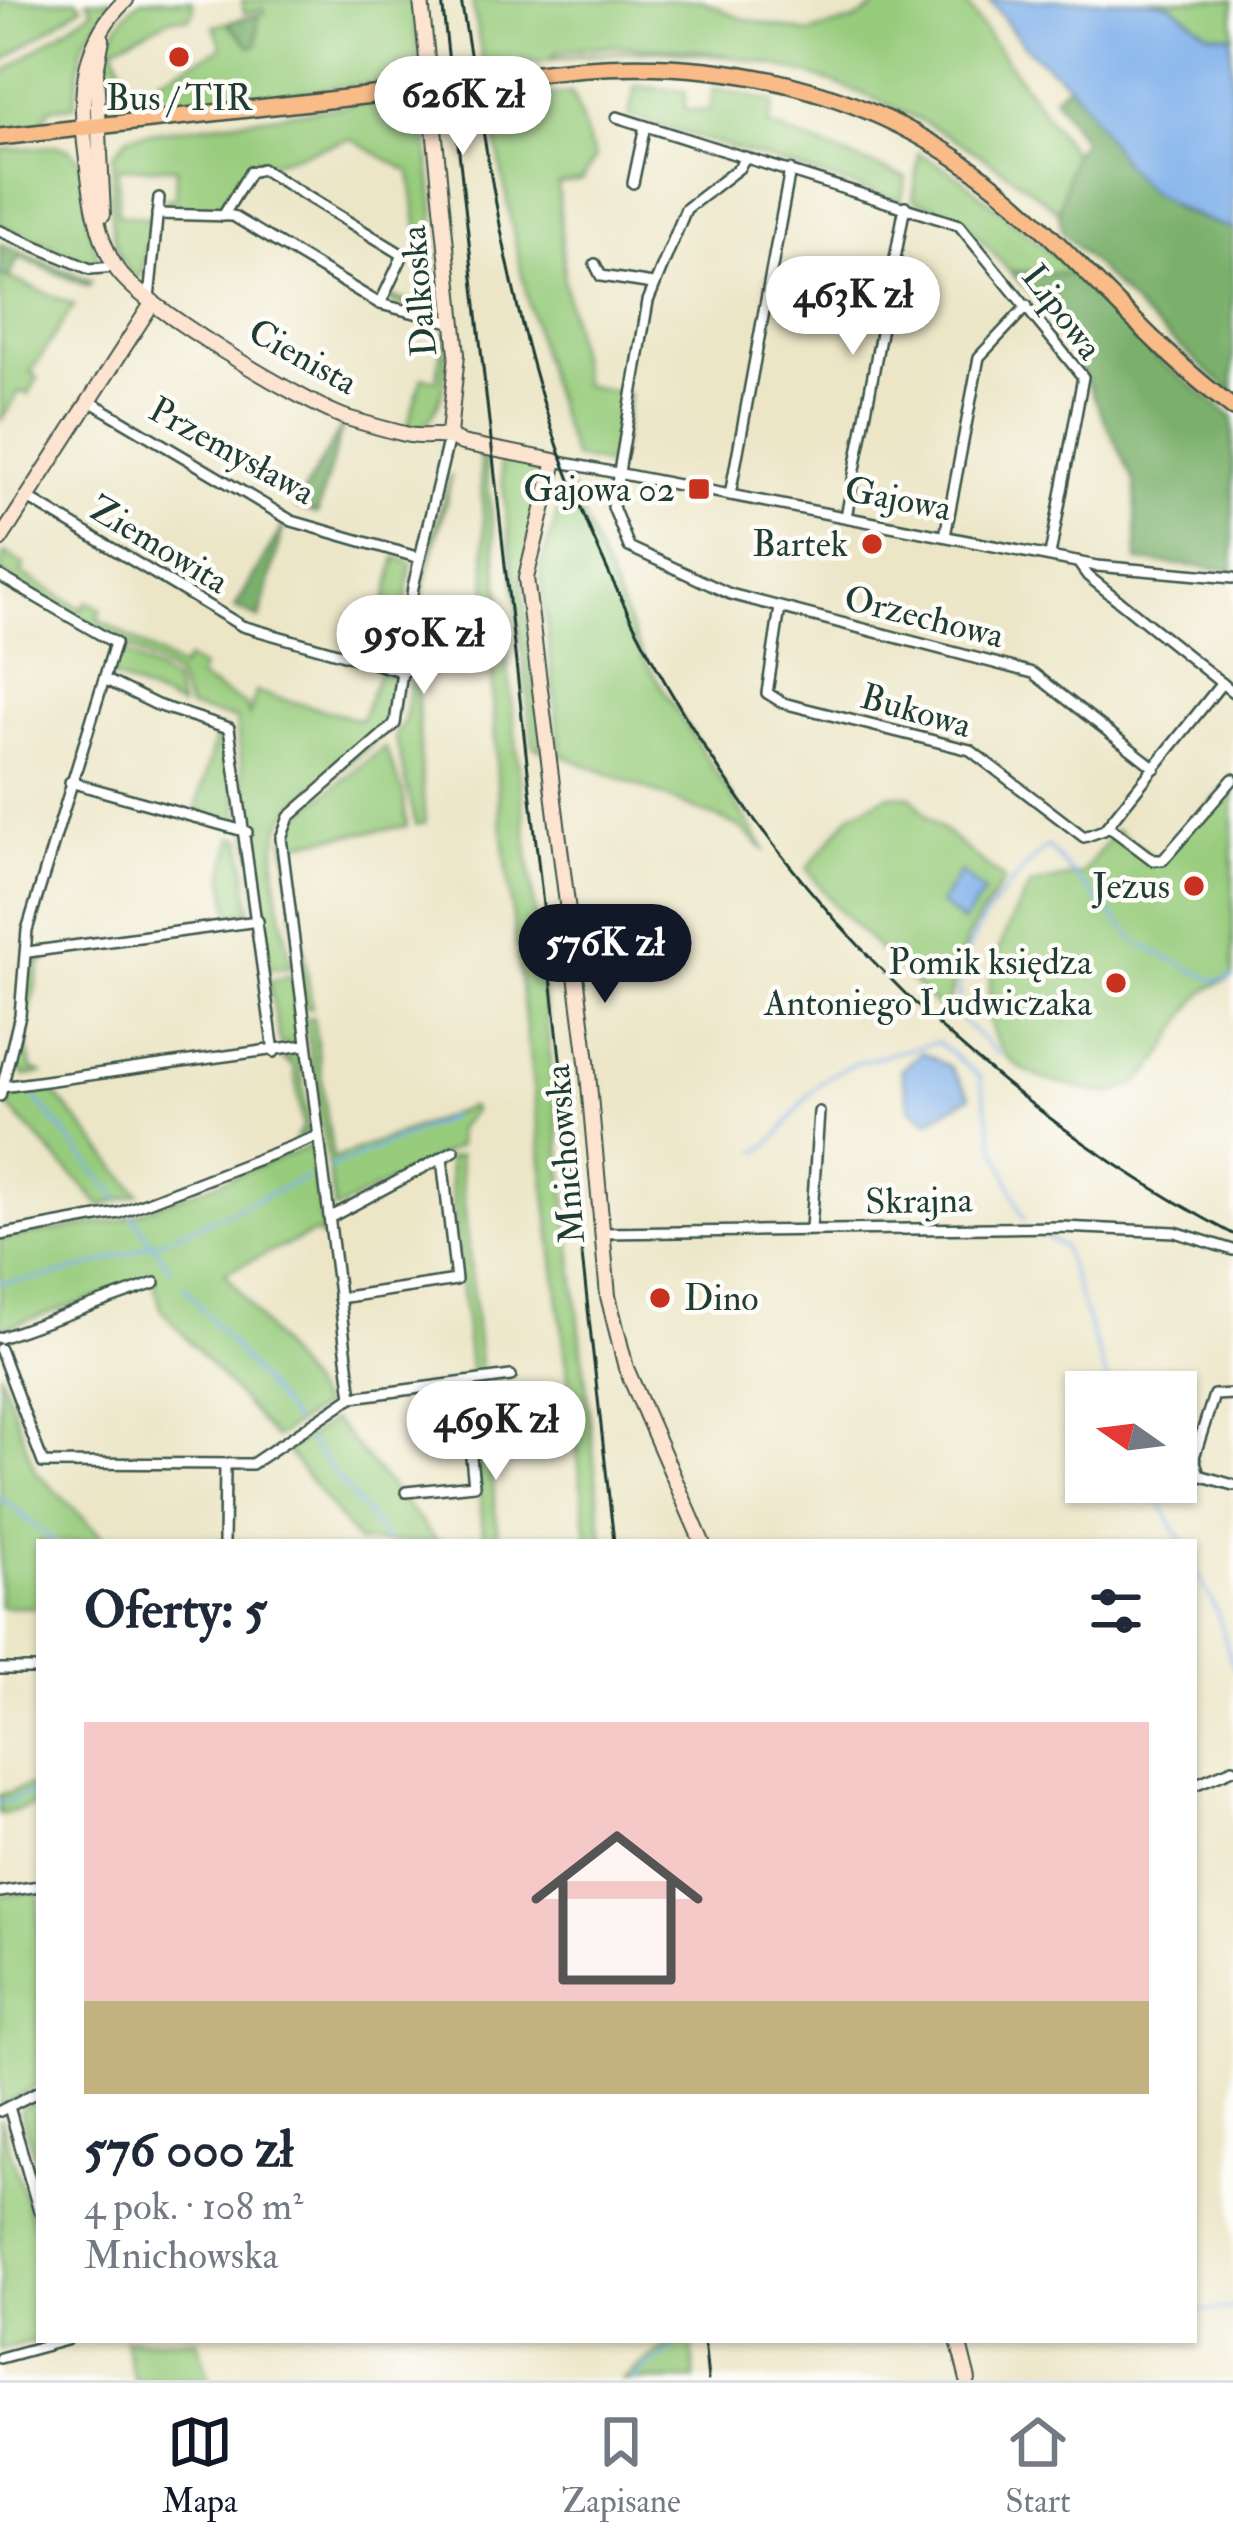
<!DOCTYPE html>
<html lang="pl">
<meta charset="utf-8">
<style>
body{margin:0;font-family:"IM FELL Double Pica",serif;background:#f6f6f7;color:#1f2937;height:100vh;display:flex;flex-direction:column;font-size:45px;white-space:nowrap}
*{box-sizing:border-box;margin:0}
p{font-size:39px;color:#747a83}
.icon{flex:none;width:66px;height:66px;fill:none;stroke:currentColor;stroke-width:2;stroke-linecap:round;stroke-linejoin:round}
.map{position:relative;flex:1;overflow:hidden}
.panel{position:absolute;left:36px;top:1539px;width:1161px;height:804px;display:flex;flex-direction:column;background:#fff;border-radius:0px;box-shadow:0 3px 9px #0004}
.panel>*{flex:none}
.needle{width:78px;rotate:284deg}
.tools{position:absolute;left:1065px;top:1371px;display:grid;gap:24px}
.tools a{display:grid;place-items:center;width:132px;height:132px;border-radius:0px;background:#fff;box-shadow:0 3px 9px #0004;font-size:60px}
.price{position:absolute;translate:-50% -102px;padding:0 27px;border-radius:42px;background:#fff;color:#222;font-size:39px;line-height:78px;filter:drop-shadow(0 3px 6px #0008)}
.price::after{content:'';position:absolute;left:50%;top:72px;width:36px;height:27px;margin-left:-18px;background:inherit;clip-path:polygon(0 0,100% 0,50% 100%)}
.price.selected{background:#111827;color:#fff}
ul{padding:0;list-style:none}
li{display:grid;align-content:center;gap:24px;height:636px;padding:0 48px}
li span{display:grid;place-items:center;height:372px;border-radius:0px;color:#555}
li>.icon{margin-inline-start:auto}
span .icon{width:216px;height:216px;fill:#fffc;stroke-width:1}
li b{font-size:51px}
h2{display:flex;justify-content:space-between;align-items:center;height:144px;padding:0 48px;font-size:51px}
.tabs{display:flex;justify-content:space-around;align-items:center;height:168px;border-top:3px solid #e0e1e3;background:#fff;font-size:33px;color:#747a83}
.tabs a{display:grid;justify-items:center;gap:6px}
.tabs .selected{color:#111827}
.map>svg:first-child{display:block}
.green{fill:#98cc7d;stroke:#5c8458;stroke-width:3;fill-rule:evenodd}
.forest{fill:#7ab06c;stroke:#4c7650;stroke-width:3}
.water{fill:#7fb0eb;stroke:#4f7690;stroke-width:3}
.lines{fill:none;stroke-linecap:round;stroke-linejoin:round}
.stream{stroke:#7fb0eb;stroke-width:3}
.street-casing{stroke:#3e564a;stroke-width:14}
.secondary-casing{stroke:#3e564a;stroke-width:18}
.primary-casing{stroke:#3e564a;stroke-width:20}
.street{stroke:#fff;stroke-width:9}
.secondary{stroke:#fde4d0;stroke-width:14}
.primary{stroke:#f9bc89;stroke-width:15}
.rail{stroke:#1f3d34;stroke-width:3}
.primary-bridge-casing{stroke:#3e564a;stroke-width:20;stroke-linecap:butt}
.primary-bridge{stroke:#f9bc89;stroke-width:15}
.poi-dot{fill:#c8321e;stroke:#fdfcf7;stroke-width:4.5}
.labels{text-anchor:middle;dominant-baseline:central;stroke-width:9;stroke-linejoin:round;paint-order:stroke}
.poi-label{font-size:36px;fill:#1f3d34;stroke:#fdfcf7;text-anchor:end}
.street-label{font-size:36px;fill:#1f3d34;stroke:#fdfcf7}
</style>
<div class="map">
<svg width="1233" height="2380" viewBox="0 0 1233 2380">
<rect width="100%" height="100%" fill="#fdfcf7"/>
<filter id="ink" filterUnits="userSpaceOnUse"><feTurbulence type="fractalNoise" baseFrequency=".00833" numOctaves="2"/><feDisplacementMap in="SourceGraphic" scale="24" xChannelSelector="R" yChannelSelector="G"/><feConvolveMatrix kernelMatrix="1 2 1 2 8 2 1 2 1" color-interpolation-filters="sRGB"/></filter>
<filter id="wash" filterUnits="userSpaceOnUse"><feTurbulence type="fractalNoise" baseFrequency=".004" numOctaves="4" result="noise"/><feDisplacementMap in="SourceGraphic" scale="48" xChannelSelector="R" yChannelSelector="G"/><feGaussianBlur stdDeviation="2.7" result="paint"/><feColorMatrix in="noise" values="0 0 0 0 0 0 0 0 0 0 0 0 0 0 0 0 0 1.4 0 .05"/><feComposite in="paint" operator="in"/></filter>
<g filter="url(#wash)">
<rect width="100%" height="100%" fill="#ece6c7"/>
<g class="green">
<path d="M0,0H77L82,6L0,63Z"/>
<path d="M87,0H112L82,46L74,106L50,108L41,127L0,130V75L93,10Z"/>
<path d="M141,0H191L194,9L189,18H173L113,47L133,91L222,48L214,26L265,13L263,9L244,13L242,0H412L421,76L115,117C82,85 110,22 141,0Z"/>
<path d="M472,0H702L740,18L808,33L855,20L887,0H963L1073,153L1059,212C944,118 798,49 648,51C591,52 539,62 484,69ZM613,46L690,49L734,57L649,50L553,57L558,51Z"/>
<path d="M1145,0H1233V35L1209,33L1170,4Z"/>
<path d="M494,85L498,97L507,101L572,93L595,158L582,180L558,184L564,280L583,385L629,394L618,463L612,465L574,458C530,337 508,212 487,86Z"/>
<path d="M635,86L685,91V109L710,111L714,88L774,102L769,126L906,178L901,201L629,116Z"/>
<path d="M415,96L423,100L434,210V277L442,304L439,319L387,300L388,296L416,304L425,282L410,172L350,139L264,165L257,162L215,211L166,210V199L175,198L176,168H118V215L152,218L142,275L135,277C103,245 112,196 113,155L129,136Z"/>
<path d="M56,146L71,150L82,164L90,232L101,267L0,225V150Z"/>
<path d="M919,153L960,177L1077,275L1009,271L962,218L913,199Z"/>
<path d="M0,274L74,305L31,372L38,378L28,395L20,391L1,420Z"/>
<path d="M443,331C452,357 444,413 420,428H407L422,377L437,380Z"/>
<path d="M480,456L485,457L603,1542H588L498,795Z"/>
<path d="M500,459L530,463L541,483L522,582L542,750L533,746Z"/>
<path d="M451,475C445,518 429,554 423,592C412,667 420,747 425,823L416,825L395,735L405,720L422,571Z"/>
<path d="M568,483L643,657L766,851L738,826L561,755L540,567Z"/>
<path d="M4,553L25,565L21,573L82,609L87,601L101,609L97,618L181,668L187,660L202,668L198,678L246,705L249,715L256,692L361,720L380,671L396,675C413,761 289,773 277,838C269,877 286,928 291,967L270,969L266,964L236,719L189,708L175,675L0,572Z"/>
<path d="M396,557L411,564L398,659L391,663L372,658Z"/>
<path d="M116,648L173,681L181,707L112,677Z"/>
<path d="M218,728L228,731L240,823L196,810Z"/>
<path d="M385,747L403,793L407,826L289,844L312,1008H304L285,840L295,818Z"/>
<path d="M1233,779V977C1223,982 1208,986 1201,995C1172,1027 1159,1088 1109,1093C1096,1095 1076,1087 1063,1084C950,1061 988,954 1031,885L1082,874L1116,830L1157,861Z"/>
<path d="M890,795L911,796L928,818L1004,880L967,938L945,1014L836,907L807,869L851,814Z"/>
<path d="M233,837L242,839L250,912L230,916L224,876Z"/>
<path d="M47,957L40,964L25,1035L31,1068L42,1073L25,1076L14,1063L33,962Z"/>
<path d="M293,975L301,1041L280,1044L269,981Z"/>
<path d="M313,1017L333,1159L470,1107L473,1111L457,1129L458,1146L335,1210L305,1018Z"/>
<path d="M300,1057L309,1132L296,1138L303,1127L294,1067L283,1059Z"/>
<path d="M52,1090L139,1194L101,1206L7,1105L15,1095Z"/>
<path d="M311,1146L323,1237L314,1233L225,1272L323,1406L275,1438L161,1309L153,1279L0,1329V1239L121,1220Z"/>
<path d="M459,1155L481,1375L471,1376L448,1159Z"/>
<path d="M0,1371L35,1471L108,1542H39V1607H0Z"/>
<path d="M482,1385L499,1542H484L470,1386Z"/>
<path d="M333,1420L438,1542H358L287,1451Z"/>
<path d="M39,1783V1804L0,1815V1795Z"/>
<path d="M39,1890V2084L0,2107V1896Z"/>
<path d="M39,2095V2168L20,2111Z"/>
<path d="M0,2119L39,2243V2339L0,2350Z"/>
<path d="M124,2340H197L210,2380H134Z"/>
<path d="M674,2340H691L695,2380H622Z"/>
</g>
<g class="forest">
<path d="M258,15L257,44L251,47L227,23Z"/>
<path d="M1068,84L1175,210L1233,230V393L1145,317L1062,232L1059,212L1073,153L1083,141L1054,97Z"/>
<path d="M0,244L91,281L88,286L19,257L9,278L0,274Z"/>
<path d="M1009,271L1077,275L1157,359L1233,417V570L1137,561L1135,483L1071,349L1072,335Z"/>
<path d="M343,424L317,514L295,507Z"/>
<path d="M284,524L260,619L235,608Z"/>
</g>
<g class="water">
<path d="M989,0H1145L1170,4L1209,33L1231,35L1233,230C1125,191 1140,182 1078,95C1064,75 1039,63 1023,44C1011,30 1002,14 989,0Z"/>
<path d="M960,872L984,893L963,923L940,904Z"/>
<path d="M921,1052L950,1067L970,1096L929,1121L911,1109L901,1071Z"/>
</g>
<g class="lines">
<g class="stream">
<path d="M1140,944L1215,981L1233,977"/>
<path d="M999,1055L960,1018C949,946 1000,893 1047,846L1136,941"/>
<path d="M34,1096L118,1199"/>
<path d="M758,1152C786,1135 795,1105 821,1083C850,1058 900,1053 937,1042L980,1077L994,1143L1024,1220"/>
<path d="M330,1168L450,1117"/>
<path d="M131,1215L171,1269"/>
<path d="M1024,1235H1043L1063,1247L1111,1392"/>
<path d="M0,1282C91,1281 221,1213 307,1178"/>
<path d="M184,1286L295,1423"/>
<path d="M308,1440L388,1542"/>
<path d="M1149,1482L1182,1542"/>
<path d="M0,1497L55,1542"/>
<path d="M1194,1566L1218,1614L1233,1668"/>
<path d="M0,1803L39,1791"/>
<path d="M1201,2311L1233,2309"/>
<path d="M632,2380L684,2340"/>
</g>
</g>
</g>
<g filter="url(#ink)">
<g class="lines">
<defs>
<g id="street">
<path d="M617,117L959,225L1083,377L1050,555"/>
<path d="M745,157L739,168L686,209L648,301L613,507L629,547L730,594L1033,673L1155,768"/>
<path d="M633,183L645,126"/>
<path d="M157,214L233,216L380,304L454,323"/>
<path d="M223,216L250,172L262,169L403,255L380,304"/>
<path d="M0,231L90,269L115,267"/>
<path d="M595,264L601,276L653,284"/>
<path d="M149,299L159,198"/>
<path d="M91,402L292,521L420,558"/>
<path d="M555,461L1097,566L1233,578"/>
<path d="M730,495L790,170"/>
<path d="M28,498L242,626L404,672"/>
<path d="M846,517L905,206"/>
<path d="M945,536L979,357L1027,306"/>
<path d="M1077,561L1088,576L1233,692"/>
<path d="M0,576L115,643L27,930L20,1015L0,1096"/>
<path d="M780,608L767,693L783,703L970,750L1084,837L1104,830L1222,683"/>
<path d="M106,680L157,705L229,728L274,1052"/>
<path d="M70,782L247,832"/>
<path d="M1108,826L1153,860H1163L1233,779"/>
<path d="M28,952L258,921"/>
<path d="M2,1087L305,1045"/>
<path d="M329,1218L454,1151"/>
<path d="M811,1229L819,1112"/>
<path d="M602,1233L1061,1227L1175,1232L1233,1250"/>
<path d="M0,1235L119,1213L316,1137"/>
<path d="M339,1298L456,1280L442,1158"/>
<path d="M0,1338L155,1283"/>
<path d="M0,1349L43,1463L252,1464L352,1397L511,1376"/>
<path d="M1233,1394L1214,1395L1194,1457L1199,1475L1233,1485"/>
<path d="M352,1397L281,838L289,817L395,724L413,587L449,437"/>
<path d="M406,1492L474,1485L463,1383"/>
<path d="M224,1542L225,1467"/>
<path d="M0,1669H39"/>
<path d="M1194,1785L1233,1769"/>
<path d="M0,1892L39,1886"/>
<path d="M9,2107L39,2211"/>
<path d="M0,2111L39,2091"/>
<path d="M0,2358L66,2340"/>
</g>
<g id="secondary">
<path d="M126,0C84,38 79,90 85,144C90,184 94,233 116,268C139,305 303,403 347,418C367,424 388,430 409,435C429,439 445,431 462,443L555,461L526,578L587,1062L608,1296L626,1368L702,1542"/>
<path d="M421,0L457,354L449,434"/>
<path d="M102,39L96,71L103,214"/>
<path d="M0,540L153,302"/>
<path d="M958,2340L968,2380"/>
</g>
<g id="primary">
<path d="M523,75C707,47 886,84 1026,213C1096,278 1156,350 1233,408"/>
<path d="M0,137L390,93"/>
</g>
</defs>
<use href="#street" class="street-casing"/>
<use href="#secondary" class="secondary-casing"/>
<use href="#primary" class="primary-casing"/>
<use href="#street" class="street"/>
<use href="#secondary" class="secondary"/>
<use href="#primary" class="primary"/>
<g class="rail">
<path d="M442,0L614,1542"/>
<path d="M461,0C484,134 503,271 543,401C652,755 905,1061 1233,1234"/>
<path d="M704,2340L708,2380"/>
</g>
<defs>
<path id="primary-bridge" d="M390,93L523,75"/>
</defs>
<use href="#primary-bridge" class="primary-bridge-casing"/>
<use href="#primary-bridge" class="primary-bridge"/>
</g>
</g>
<g class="poi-dot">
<circle cx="179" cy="57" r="12"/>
<rect x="687" y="477" width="24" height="24" rx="6"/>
<circle cx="872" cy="544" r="12"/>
<circle cx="1194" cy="886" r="12"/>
<circle cx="1116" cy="983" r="12"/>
<circle cx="660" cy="1298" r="12"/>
</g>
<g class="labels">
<g class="poi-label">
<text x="179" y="98" text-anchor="middle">Bus / TIR</text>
<text x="675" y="489">Gajowa 02</text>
<text x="848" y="544">Bartek</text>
<text x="1170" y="886">Jezus</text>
<text x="1092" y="962">Pomik księdza<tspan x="1092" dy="41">Antoniego Ludwiczaka</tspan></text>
<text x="684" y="1298" text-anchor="start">Dino</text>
</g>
<g class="street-label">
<text transform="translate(419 291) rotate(-95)">Dalkoska</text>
<text transform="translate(1062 312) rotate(53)">Lipowa</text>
<text transform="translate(303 357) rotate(29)">Cienista</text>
<text transform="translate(232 451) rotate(29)">Przemysława</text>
<text transform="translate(898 499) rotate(11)">Gajowa</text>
<text transform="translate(159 545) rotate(31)">Ziemowita</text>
<text transform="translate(924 617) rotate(14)">Orzechowa</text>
<text transform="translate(916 711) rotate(16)">Bukowa</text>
<text transform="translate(565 1154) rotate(-95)">Mnichowska</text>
<text transform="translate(919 1201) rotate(-1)">Skrajna</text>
</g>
</g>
</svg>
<div class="tools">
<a><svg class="needle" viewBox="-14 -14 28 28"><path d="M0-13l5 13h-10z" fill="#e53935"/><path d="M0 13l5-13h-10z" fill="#747a83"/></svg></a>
</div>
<b class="price" style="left:463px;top:158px">626K zł</b>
<b class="price" style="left:853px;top:358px">463K zł</b>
<b class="price" style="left:424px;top:697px">950K zł</b>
<b class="price selected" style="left:605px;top:1006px">576K zł</b>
<b class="price" style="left:496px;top:1483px">469K zł</b>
<section class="panel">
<h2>Oferty: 5<svg class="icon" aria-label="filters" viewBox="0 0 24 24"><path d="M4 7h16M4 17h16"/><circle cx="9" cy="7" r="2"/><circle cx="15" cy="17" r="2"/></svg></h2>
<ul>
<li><span style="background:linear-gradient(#f6c9c9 75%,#c2b280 0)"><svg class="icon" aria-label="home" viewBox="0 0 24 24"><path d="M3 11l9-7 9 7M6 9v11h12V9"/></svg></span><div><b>576 000 zł</b><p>4 pok. · 108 m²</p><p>Mnichowska</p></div></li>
</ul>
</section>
</div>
<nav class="tabs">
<a class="selected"><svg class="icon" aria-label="map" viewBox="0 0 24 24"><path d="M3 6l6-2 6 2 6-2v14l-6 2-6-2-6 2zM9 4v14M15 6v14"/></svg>Mapa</a>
<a><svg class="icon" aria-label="saved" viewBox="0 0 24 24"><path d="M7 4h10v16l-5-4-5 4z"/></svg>Zapisane</a>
<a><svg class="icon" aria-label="home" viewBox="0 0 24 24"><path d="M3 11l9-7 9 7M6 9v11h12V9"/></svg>Start</a>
</nav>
